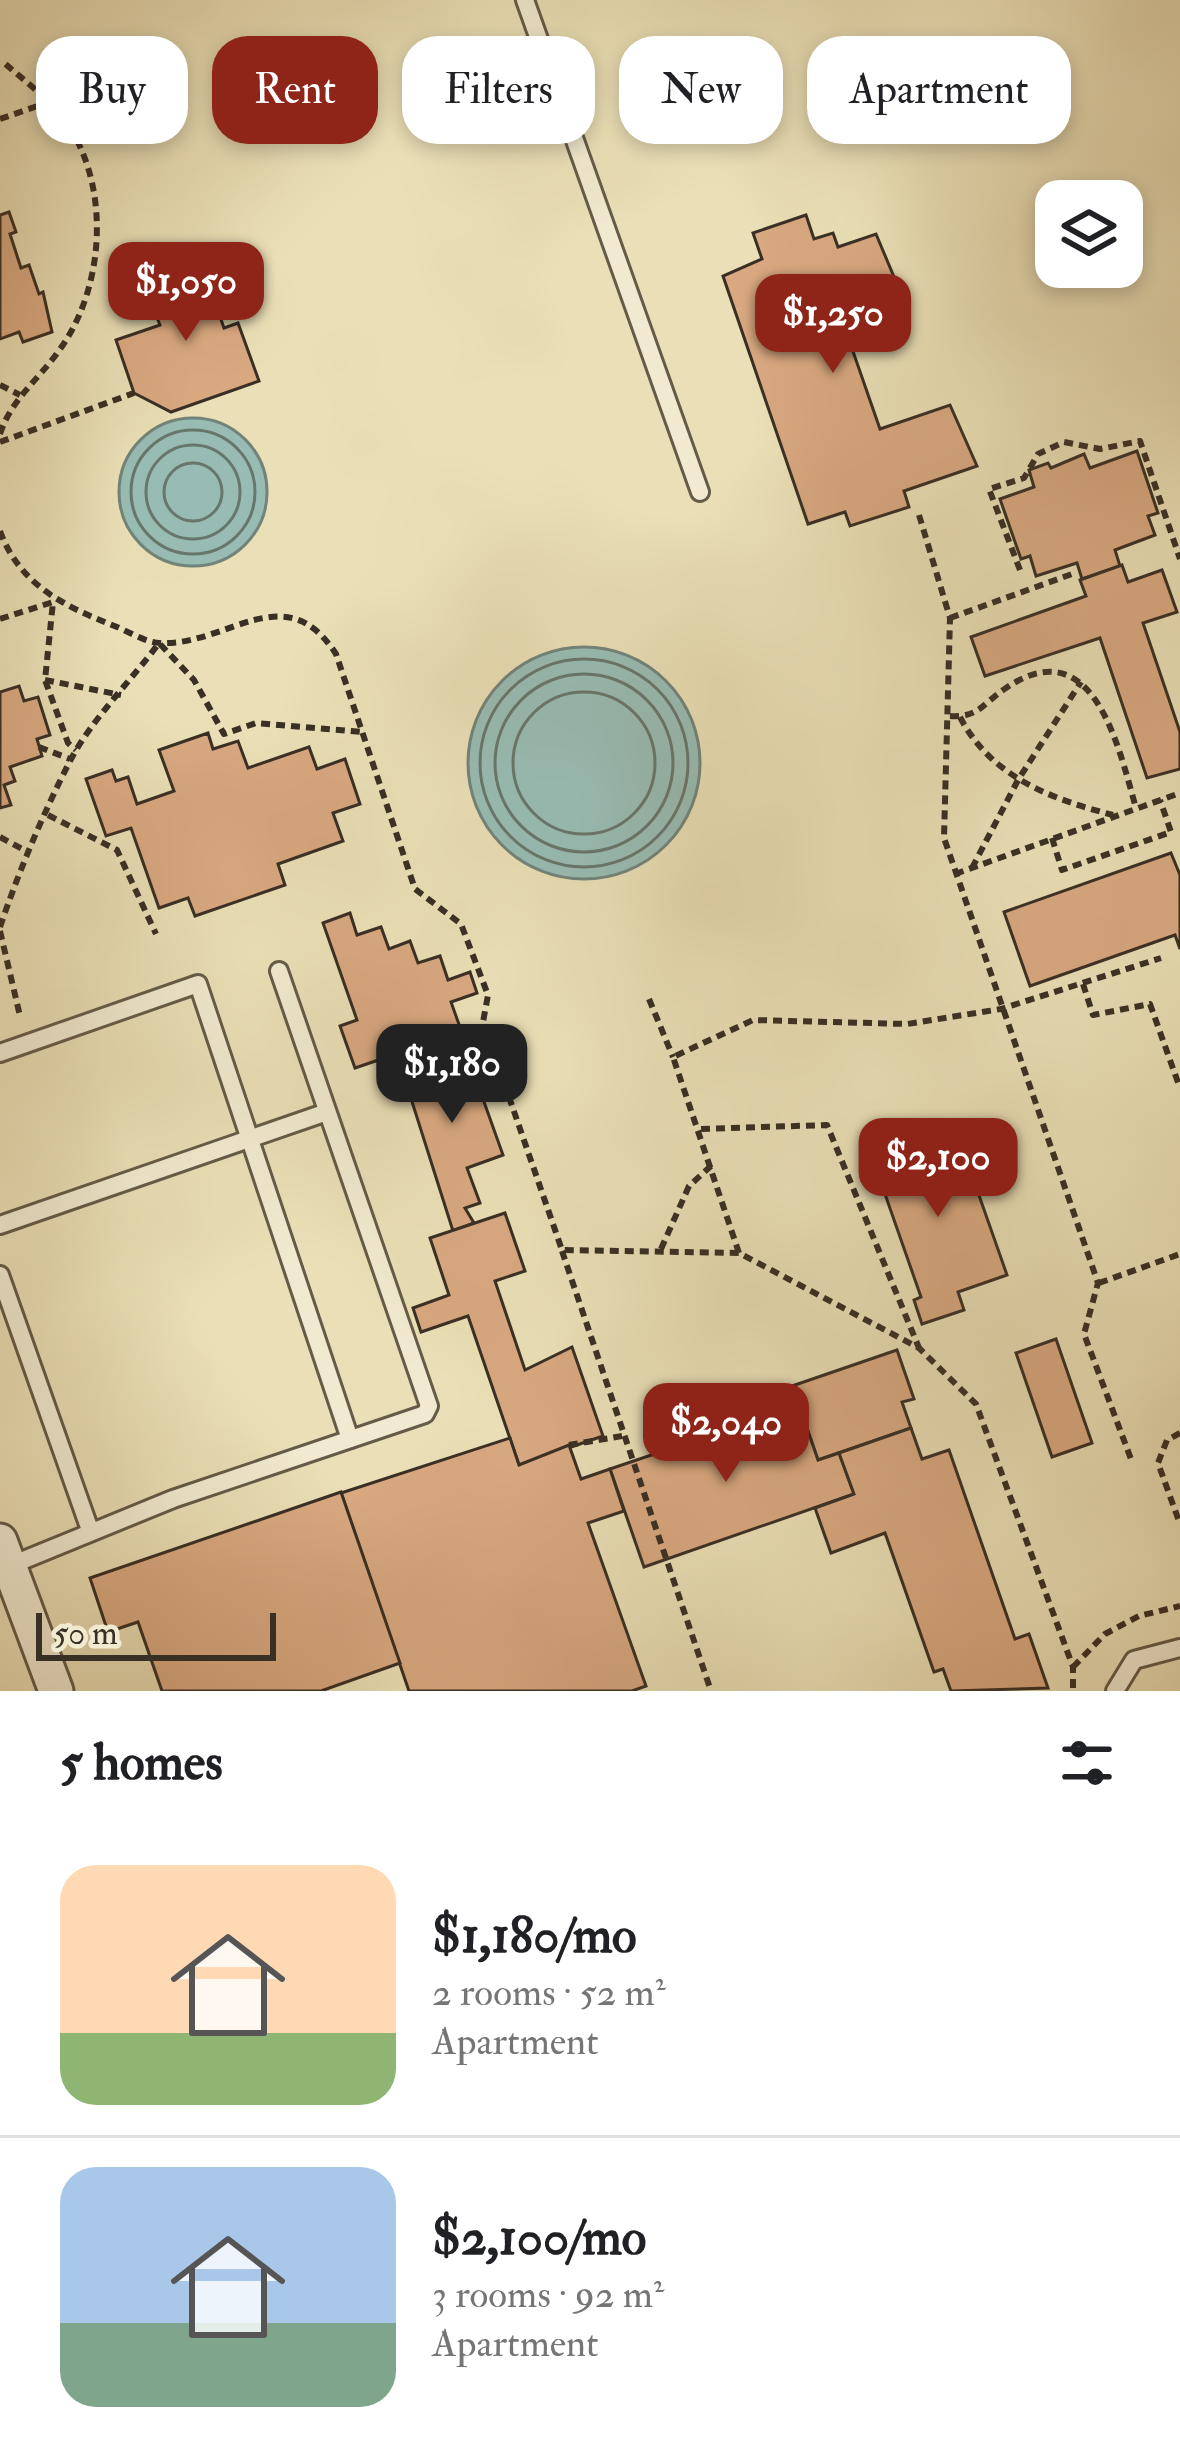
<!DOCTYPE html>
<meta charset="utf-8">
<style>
body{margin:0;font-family:"IM FELL Double Pica",serif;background:#f2f2f2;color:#202124;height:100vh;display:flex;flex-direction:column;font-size:45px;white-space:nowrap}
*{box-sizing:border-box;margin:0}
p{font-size:39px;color:#757577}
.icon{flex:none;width:66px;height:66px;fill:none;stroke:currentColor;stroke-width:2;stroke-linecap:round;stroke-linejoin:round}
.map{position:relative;height:1691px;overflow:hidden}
.side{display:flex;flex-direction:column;background:#fff;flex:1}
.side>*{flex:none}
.banner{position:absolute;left:36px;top:36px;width:1110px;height:108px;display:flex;gap:24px}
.fabs{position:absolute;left:1035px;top:180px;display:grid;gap:24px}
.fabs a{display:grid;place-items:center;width:108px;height:108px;border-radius:24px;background:#fff;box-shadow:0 6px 18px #0003;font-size:60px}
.scale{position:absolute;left:36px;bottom:30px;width:240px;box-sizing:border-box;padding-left:12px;border:6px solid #392f24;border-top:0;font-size:33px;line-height:42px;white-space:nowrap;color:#392f24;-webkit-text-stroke:9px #f1ead0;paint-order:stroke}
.price{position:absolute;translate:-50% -102px;padding:0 27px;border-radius:24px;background:#8f2418;color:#fff;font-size:39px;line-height:78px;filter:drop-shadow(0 3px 6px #0008)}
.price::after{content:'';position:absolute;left:50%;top:72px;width:36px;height:27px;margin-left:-18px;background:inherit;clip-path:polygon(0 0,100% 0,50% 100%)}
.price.current{background:#222;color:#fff}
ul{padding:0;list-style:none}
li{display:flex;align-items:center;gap:36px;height:300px;padding:0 60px}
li+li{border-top:3px solid #e0e0e0}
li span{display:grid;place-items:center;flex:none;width:336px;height:240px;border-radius:36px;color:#555}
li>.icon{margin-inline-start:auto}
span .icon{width:144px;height:144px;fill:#fffc;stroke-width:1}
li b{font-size:51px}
h2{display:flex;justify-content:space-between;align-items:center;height:144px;padding:0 60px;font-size:51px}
.chip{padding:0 42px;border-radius:36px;background:#fff;box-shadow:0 6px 18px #0003;font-size:42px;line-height:108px}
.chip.current{background:#8f2418;color:#fff}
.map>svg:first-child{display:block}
.water{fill:#98bcb4;stroke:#72847a;stroke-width:3}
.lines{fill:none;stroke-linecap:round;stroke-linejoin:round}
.shore{stroke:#68766c;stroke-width:3}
.building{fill:#d8a880;stroke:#392f24;stroke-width:3}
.service-casing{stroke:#655b48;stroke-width:22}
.minor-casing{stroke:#655b48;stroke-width:39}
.path{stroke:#392f24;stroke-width:6;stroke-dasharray:9 6;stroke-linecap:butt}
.service{stroke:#f1ead0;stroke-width:16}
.minor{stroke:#f1ead0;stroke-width:33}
</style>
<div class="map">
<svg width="1180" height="1691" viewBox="0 0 1180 1691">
<rect width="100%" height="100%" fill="#eadfb6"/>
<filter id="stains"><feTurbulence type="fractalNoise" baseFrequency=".00167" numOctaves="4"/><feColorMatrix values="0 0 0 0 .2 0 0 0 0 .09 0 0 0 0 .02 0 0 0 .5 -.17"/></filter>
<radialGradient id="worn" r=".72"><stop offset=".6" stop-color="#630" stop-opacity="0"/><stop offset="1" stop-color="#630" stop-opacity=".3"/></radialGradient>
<g class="water">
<circle cx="193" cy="492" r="74"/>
<circle cx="584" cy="763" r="116"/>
</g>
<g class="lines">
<g class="shore">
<circle cx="193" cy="492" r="62"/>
<circle cx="193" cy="492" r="47"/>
<circle cx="193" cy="492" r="29"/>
<circle cx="584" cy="763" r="104"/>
<circle cx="584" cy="763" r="89"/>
<circle cx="584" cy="763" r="71"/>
</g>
</g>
<g class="building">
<path d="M9,212L16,232L10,234L21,268L29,265L39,294L43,292L52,332L23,342L19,332L0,339V215Z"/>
<path d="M806,215L814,239L833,233L838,247L876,234L902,296L841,317L880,429L950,405L977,466L904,491L909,507L850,526L845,512L808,524L723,276L762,259L753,233Z"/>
<path d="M172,249L184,280L219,268L226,286L211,291L224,328L238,323L259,381L171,412L134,393L116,340L160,325L146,290L165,283L155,255Z"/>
<path d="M1137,451L1158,513L1148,516L1155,535L1115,550L1120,566L1082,579L1077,563L1036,576L1030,556L1021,559L1000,499L1034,487L1029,470L1048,463L1051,468L1084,454L1090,468Z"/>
<path d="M1122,565L1128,582L1162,570L1177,612L1143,623L1180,732V769L1147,778L1100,638L985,676L971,637L1086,596L1080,580Z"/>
<path d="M19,686L24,701L38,697L50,735L37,739L42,756L10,767L15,781L4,785L11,805L0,808V692Z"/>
<path d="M208,733L213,749L238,741L248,768L309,747L317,769L345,759L360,804L333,813L343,841L278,864L285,885L195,916L188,898L159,908L131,828L106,836L86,779L112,770L116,781L128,777L137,804L174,791L159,750Z"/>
<path d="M1171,853L1180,875V949L1175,935L1030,986L1004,912Z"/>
<path d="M350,913L357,935L381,927L389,949L410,941L418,963L440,956L448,980L470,972L477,993L451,1002L461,1030L442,1037L447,1051L401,1067L396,1054L355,1068L340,1026L357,1020L323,923Z"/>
<path d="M463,1043L503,1155L467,1168L480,1203L465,1208L474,1223L453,1231L401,1067Z"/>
<path d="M955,1127L1007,1275L958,1292L964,1310L922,1324L914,1300L921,1297L878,1174L870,1176L861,1151L898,1138L905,1158L926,1151L921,1138Z"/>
<path d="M505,1213L525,1271L495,1281L525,1370L572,1347L603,1436L519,1465L468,1316L421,1332L413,1308L449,1295L430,1238Z"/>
<path d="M1056,1339L1092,1443L1052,1457L1016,1353Z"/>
<path d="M897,1350L914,1399L902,1402L911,1428L818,1460L792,1386Z"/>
<path d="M799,1405L818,1460L839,1453L854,1494L644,1567L610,1469Z"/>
<path d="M911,1428L922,1459L949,1450L1015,1639L1029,1634L1048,1688L951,1691L943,1669L934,1672L885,1533L831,1553L815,1508L854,1494L839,1453Z"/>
<path d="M510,1438L519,1465L569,1445L581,1479L610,1469L624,1511L588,1523L646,1686L632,1691H409L341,1493Z"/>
<path d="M341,1492L400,1663L321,1691H162L138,1622L108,1632L90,1578Z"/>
</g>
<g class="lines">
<defs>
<g id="service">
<path d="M525,0L700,492"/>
<path d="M0,1053L198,984L350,1439"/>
<path d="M0,1225L327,1112"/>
<path d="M0,1275L90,1530"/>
<path d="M9,1566L173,1499L425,1414L429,1406L279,971"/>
<path d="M1115,1691L1134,1660L1180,1648"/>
</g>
<path id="minor" d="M0,1541L56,1691"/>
</defs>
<use href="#service" class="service-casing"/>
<use href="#minor" class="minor-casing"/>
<g class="path">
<path d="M0,119L49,102"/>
<path d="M0,385L20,395"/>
<path d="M0,434C11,400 37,381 58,352C102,293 111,199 73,133C56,104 27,83 2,61"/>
<path d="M0,442L134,393"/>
<path d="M919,515L950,618L944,838L1098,1283L1084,1334L1131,1459"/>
<path d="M0,531C20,586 66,607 117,627C129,632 147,643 160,643C228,646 285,575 336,654L415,889L461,924L488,995L483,1022L562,1250L739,1253L919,1348L976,1404L1073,1667V1691"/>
<path d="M1020,570L989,489L1024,478L1038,454L1064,442L1100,449L1140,441L1180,559"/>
<path d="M950,618L1072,574"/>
<path d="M0,619L53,602L45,680L68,743L76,750"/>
<path d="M45,680L121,695"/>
<path d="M950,716C979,718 983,703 1006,688C1094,628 1119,749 1136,808"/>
<path d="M960,717C991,777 1051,799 1113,815"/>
<path d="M39,747L70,759"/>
<path d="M48,815L117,850L156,934"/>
<path d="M0,837L26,851"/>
<path d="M1052,838L1062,870L1171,832L1160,800"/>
<path d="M972,868L1018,780L1081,682"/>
<path d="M955,874L1180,793"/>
<path d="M0,927C19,871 42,816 69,763C90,721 131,681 159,643L194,680L224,734L256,723L362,732"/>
<path d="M0,931L20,1016"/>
<path d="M1083,984L1093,1015L1150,1004L1180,1088"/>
<path d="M649,999L673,1057"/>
<path d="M701,1129L827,1125L919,1348"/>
<path d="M661,1249L689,1186L711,1166"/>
<path d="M562,1251L711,1691"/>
<path d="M739,1253L673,1057L753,1020L907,1024L1001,1009L1161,958"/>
<path d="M1099,1283L1180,1254"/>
<path d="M1180,1433L1167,1440L1158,1463L1180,1524"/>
<path d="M569,1445L622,1436"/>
<path d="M1073,1667L1105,1634L1139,1616L1180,1606"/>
</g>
<use href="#service" class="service"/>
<use href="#minor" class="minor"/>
</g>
<rect width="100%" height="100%" filter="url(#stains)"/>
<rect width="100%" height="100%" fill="url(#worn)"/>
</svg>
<div class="fabs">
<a><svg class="icon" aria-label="layers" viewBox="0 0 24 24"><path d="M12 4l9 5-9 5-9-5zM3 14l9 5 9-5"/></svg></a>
</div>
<div class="scale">50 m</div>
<b class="price" style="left:186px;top:344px">$1,050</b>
<b class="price" style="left:833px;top:376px">$1,250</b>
<b class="price current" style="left:452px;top:1126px">$1,180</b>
<b class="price" style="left:938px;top:1220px">$2,100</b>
<b class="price" style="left:726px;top:1485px">$2,040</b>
<div class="banner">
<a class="chip">Buy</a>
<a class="chip current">Rent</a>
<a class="chip">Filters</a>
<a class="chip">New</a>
<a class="chip">Apartment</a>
</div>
</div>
<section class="side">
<h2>5 homes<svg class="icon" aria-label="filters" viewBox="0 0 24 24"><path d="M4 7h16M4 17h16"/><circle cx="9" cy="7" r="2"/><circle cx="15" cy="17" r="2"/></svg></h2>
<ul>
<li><span style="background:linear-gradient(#ffd9b3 70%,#8fb573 0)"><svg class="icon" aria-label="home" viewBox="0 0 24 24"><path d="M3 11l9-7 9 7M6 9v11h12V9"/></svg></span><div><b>$1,180/mo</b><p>2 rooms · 52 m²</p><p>Apartment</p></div></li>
<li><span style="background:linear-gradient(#a9c7e8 65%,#7fa58c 0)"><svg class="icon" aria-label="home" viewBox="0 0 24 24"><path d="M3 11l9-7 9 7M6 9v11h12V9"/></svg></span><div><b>$2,100/mo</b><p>3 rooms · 92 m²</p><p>Apartment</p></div></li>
</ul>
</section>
